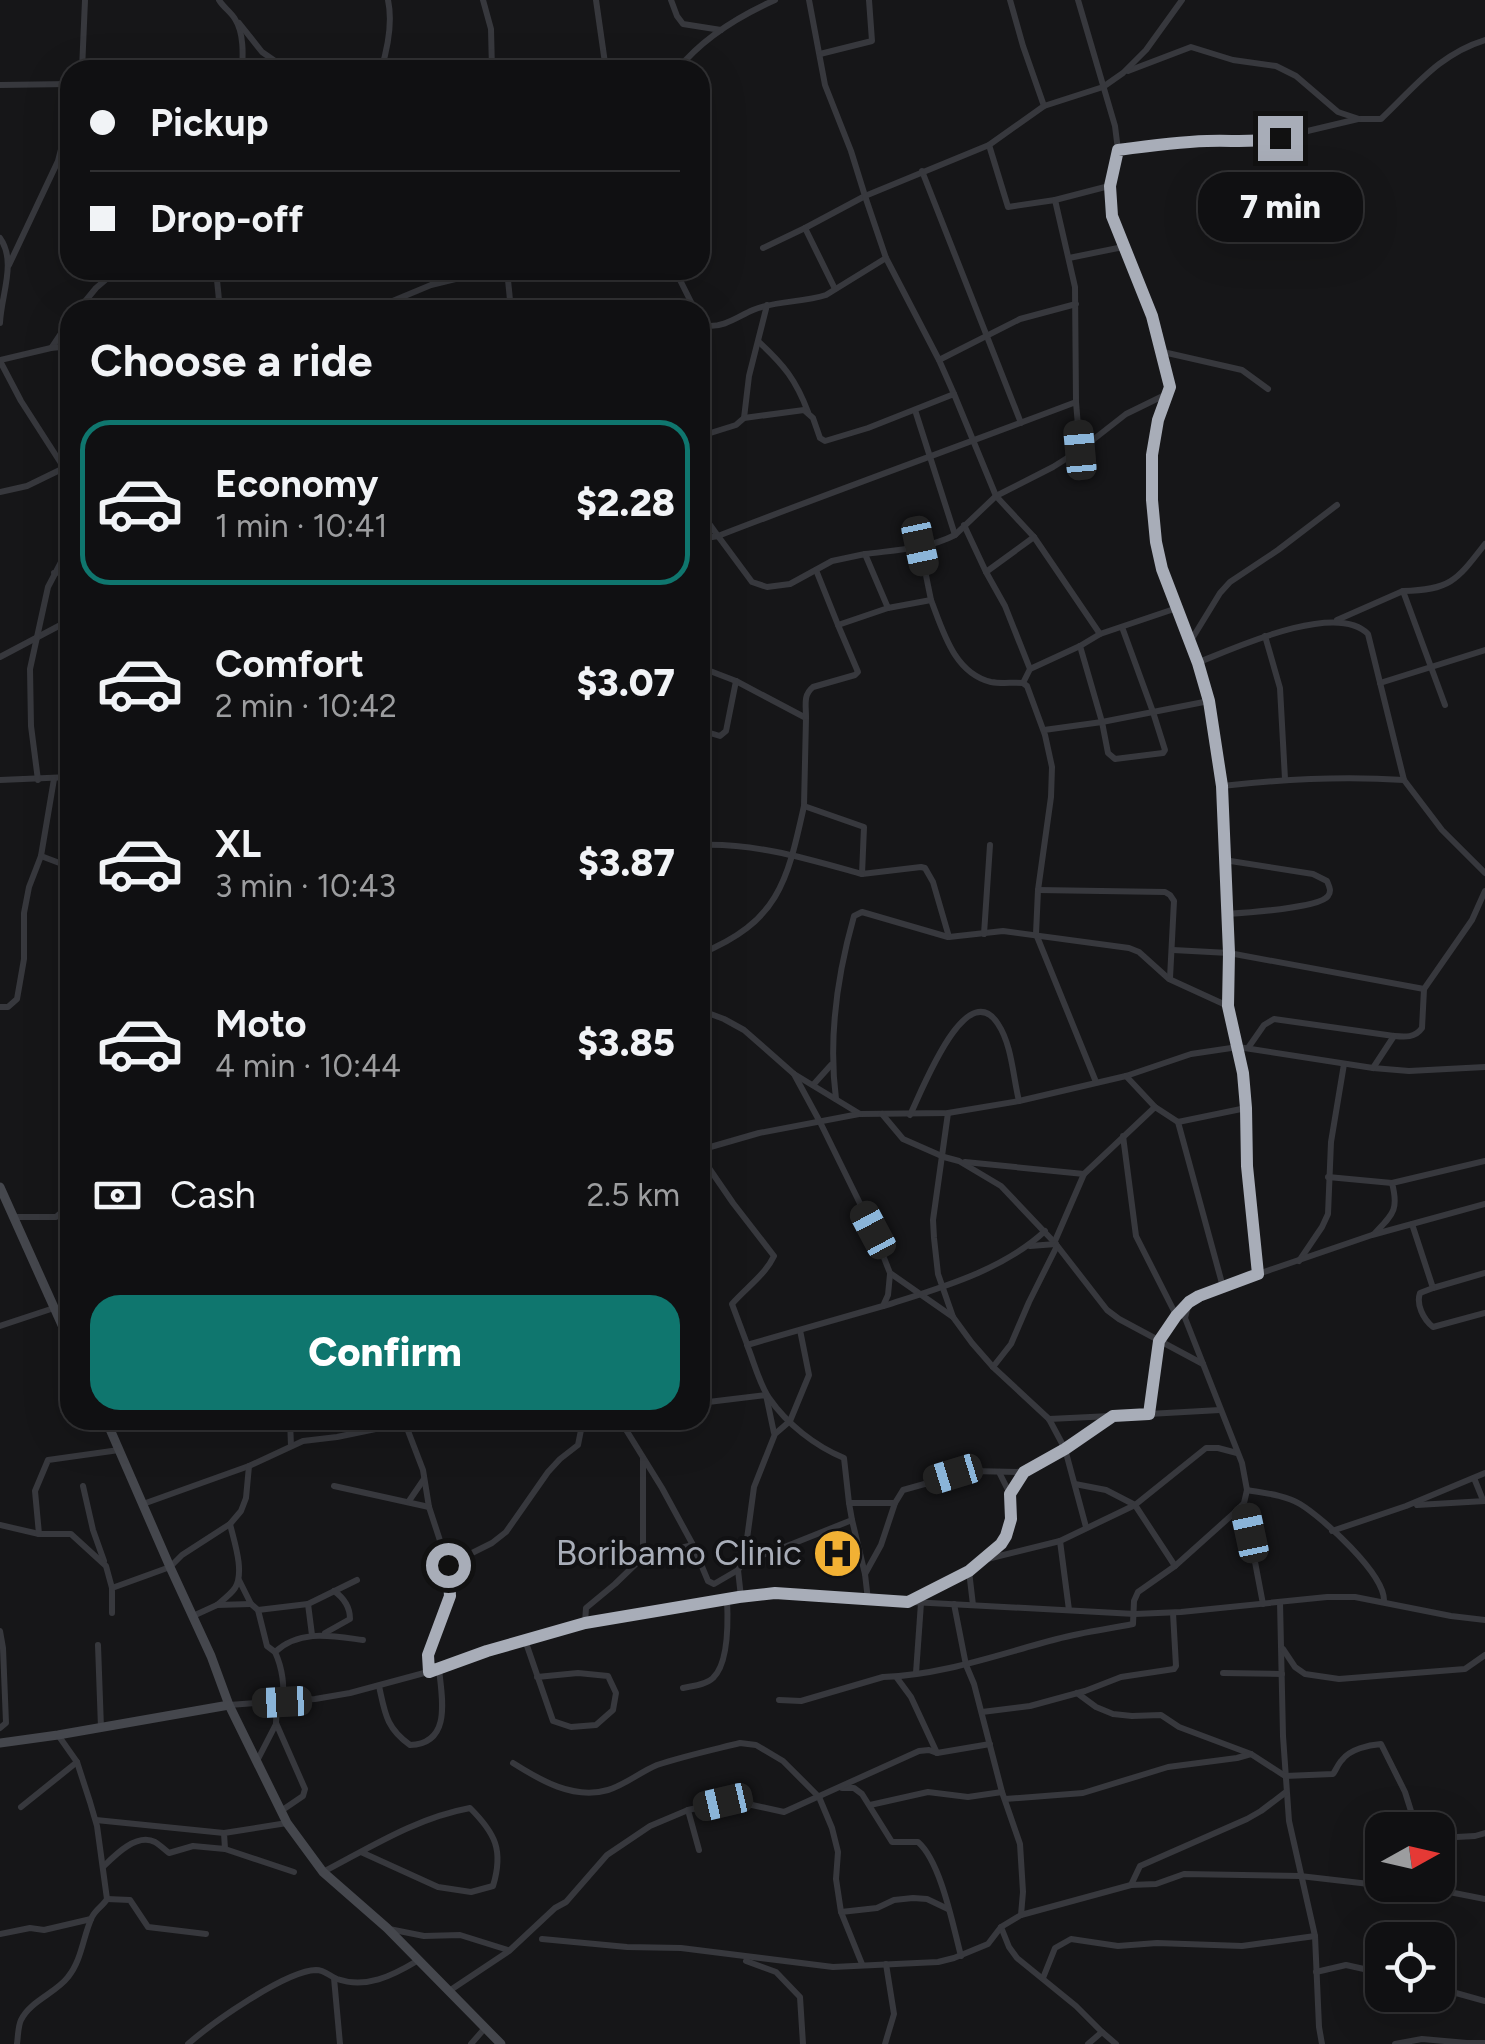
<!DOCTYPE html>
<html lang="en">
<head>
<meta charset="utf-8">
<style>
	:root { --surface:#101012; --page:#19191b; --text:#f1f3f6; --muted:#9c9d9f; --line:#303032; --accent:#0f766e }
	body { margin:0; font-family:Figtree,sans-serif; background:var(--page); color:var(--text); height:100vh; display:flex; flex-direction:column; font-size:38px; white-space:nowrap }
	* { box-sizing:border-box; margin:0 }
	p { font-size:32px; color:var(--muted) }
	.icon { flex:none; width:55px; height:55px; fill:none; stroke:currentColor; stroke-width:2; stroke-linecap:round; stroke-linejoin:round }
	.map { position:relative; flex:1; overflow:hidden }
	.panel { position:absolute; left:60px; top:300px; width:650px; height:1130px; display:flex; flex-direction:column; background:var(--surface); border-radius:30px; box-shadow:0 10px 40px #0002,0 0 0 2px var(--line) }
	.panel>* { flex:none }
	.guide { position:absolute; left:60px; top:60px; width:650px; height:220px; border-radius:30px; box-shadow:0 10px 40px #0002,0 0 0 2px var(--line); display:grid; align-content:center; height:220px; padding:0 30px; background:var(--surface) }
	.needle { width:65px; rotate:82deg }
	.controls { position:absolute; left:1365px; top:1812px; display:grid; gap:20px }
	.controls a { display:grid; place-items:center; width:90px; height:90px; border-radius:20px; background:var(--surface); box-shadow:0 10px 40px #0002,0 0 0 2px var(--line); font-size:50px }
	.end { position:absolute; width:45px; height:45px; margin:-22px; border:12px solid #a8adb8; background:#111; box-shadow:0 0 0 5px #111 }
	.from { border-radius:50% }
	.bubble { position:absolute; height:70px; border-radius:30px; background:var(--surface); box-shadow:0 10px 40px #0002,0 0 0 2px var(--line); font-size:32px; font-weight:800; line-height:70px; text-align:center }
	.car { position:absolute; width:30px; height:60px; margin:-30px -15px; border-radius:12px; box-shadow:0 0 8px 2px #0007; background:linear-gradient(#222 24%,#8ab4d8 0 40%,#222 0 76%,#8ab4d8 0 86%,#222 0) }
	.guide b { display:flex; align-items:center; gap:35px; height:95px; font-size:38px }
	.guide b+b { border-top:2px solid var(--line) }
	.guide i { width:25px; height:25px; background:var(--text) }
	ul { padding:0; list-style:none }
	li { display:flex; align-items:center; gap:30px; height:165px; margin:0 20px 15px; padding:0 10px; border:5px solid transparent; border-radius:30px }
	li div { flex:1 }
	li b { display:block; font-size:38px }
	li em { font-style:normal; font-weight:800 }
	li.selected { border-color:var(--accent) }
	li>.icon { width:90px; height:90px; stroke-width:1.5 }
	h2 { padding:0 30px; font-size:45px; line-height:120px }
	.pay { display:flex; align-items:center; gap:25px; height:110px; padding:0 30px; font-size:38px }
	.pay p { margin-inline-start:auto }
	.cta { display:flex; gap:20px; margin-top:auto; padding:20px 30px }
	.cta a { flex:1; height:115px; border-radius:30px; background:var(--accent); color:#fff; font-size:40px; font-weight:800; line-height:115px; text-align:center }
	.map>svg:first-child { display:block }
	.lines { fill:none; stroke-linecap:round; stroke-linejoin:round }
	.street { stroke:#37383d; stroke-width:6 }
	.secondary { stroke:#45474d; stroke-width:9 }
	.route { stroke:#a8adb8; stroke-width:12 }
	.labels { text-anchor:middle; dominant-baseline:central; stroke-width:8; stroke-linejoin:round; paint-order:stroke }
	.poi-label { font-size:35px; fill:#a8adb8; stroke:#111113; text-anchor:end }
</style>
</head>
<body>
<div class="map">
<svg width="1485" height="2044" viewBox="0 0 1485 2044">
	<rect width="100%" height="100%" fill="#161618"/>
	<g class="lines">
		<!-- street -->
		<g class="street">
			<path d="M219,0C223,7 231,12 235,19C244,33 243,55 242,70"/>
			<polyline points="483,0 491,29 492,70"/>
			<polyline points="596,0 606,70"/>
			<polyline points="671,0 677,16 683,24 721,30"/>
			<polyline points="809,0 825,85 851,151 865,196 805,228 835,289"/>
			<polyline points="1010,0 1023,46 1044,106"/>
			<polyline points="239,23 262,52 288,70"/>
			<polyline points="820,54 872,41 869,0"/>
			<polyline points="82,70 85,0"/>
			<path d="M381,70C388,47 393,23 388,0"/>
			<path d="M677,70C702,39 739,16 775,0"/>
			<path d="M1128,71L1191,47L1233,60L1276,66L1296,76L1338,112L1359,119H1381C1415,87 1439,54 1485,40"/>
			<polyline points="0,85 70,84"/>
			<polyline points="989,145 1008,207 1055,200 1075,287 1076,402"/>
			<polyline points="1118,150 1195,141 1265,141 1358,119"/>
			<polyline points="922,171 1021,423"/>
			<polyline points="1055,200 1109,186"/>
			<path d="M0,238C17,262 1,295 0,323"/>
			<polyline points="763,248 805,228"/>
			<polyline points="886,258 939,360 954,394"/>
			<polyline points="1069,258 1123,247"/>
			<polyline points="9,265 58,161 70,115"/>
			<polyline points="216,270 220,310"/>
			<polyline points="507,270 511,310"/>
			<polyline points="675,270 695,310"/>
			<polyline points="78,310 96,288 117,270"/>
			<polyline points="371,310 431,285 492,270"/>
			<path d="M700,320L707,326C725,327 737,317 753,310C777,300 802,303 826,295L886,258L865,196L989,145L1044,106L1103,87L1123,73L1146,50L1182,0"/>
			<path d="M759,342C784,365 796,380 808,412"/>
			<polyline points="52,347 70,320"/>
			<polyline points="1163,352 1242,370 1268,389"/>
			<polyline points="0,360 51,348 70,346"/>
			<polyline points="939,360 1020,319 1076,304"/>
			<polyline points="0,361 21,401 64,468"/>
			<polyline points="915,410 955,535"/>
			<polyline points="744,418 749,376 767,305"/>
			<polyline points="700,468 704,435 736,425 744,418 804,410 813,418 820,438 825,441 868,428 954,394 996,496 1034,537"/>
			<polyline points="0,492 27,486 64,468 70,477"/>
			<path d="M700,511L718,536C837,490 957,447 1076,402L1080,450L1126,414L1169,393"/>
			<polyline points="964,525 986,572 1005,606 1030,669 1023,683"/>
			<path d="M700,539L718,536L752,582L767,587L790,584L832,561L865,554L888,608L931,600C943,631 954,673 991,682C1002,684 1013,682 1023,683L1027,686L1045,735L1052,767L1051,797L1038,890L1036,934L1096,1082"/>
			<polyline points="920,546 931,600"/>
			<path d="M865,554C895,550 928,549 955,535L996,496L1053,467L1080,450"/>
			<polyline points="816,570 838,625"/>
			<polyline points="986,572 1034,537 1100,634"/>
			<polyline points="54,573 70,571"/>
			<path d="M1403,591C1451,590 1457,580 1485,544"/>
			<polyline points="1337,620 1403,591 1445,705"/>
			<polyline points="1265,636 1280,688 1285,779"/>
			<polyline points="700,642 704,665 710,671 736,681 806,718 804,806 864,827 862,874 921,867 925,868 933,882 949,937 1003,931 1129,948 1139,952 1169,979 1228,1006"/>
			<polyline points="1190,642 1220,593 1230,582 1278,550 1337,505"/>
			<polyline points="1080,646 1102,722 1108,753 1115,759 1163,753 1165,750 1153,712 1122,627"/>
			<polyline points="0,657 70,620"/>
			<path d="M1197,663C1234,648 1336,601 1368,634L1404,780L1442,830L1485,873"/>
			<polyline points="1030,669 1080,646 1100,634 1177,608"/>
			<polyline points="1380,683 1485,650"/>
			<path d="M806,717C806,705 803,695 813,687L855,675L858,672L838,625L888,608"/>
			<polyline points="700,730 720,736 726,731 736,681"/>
			<polyline points="1044,730 1102,722 1209,701"/>
			<polyline points="0,780 70,777"/>
			<polyline points="38,780 31,726 30,669 48,587 70,545"/>
			<path d="M1222,786C1283,779 1343,776 1404,780"/>
			<path d="M700,845C757,843 808,859 862,874"/>
			<polyline points="41,856 70,867"/>
			<path d="M1224,860L1313,874L1327,881C1329,886 1332,891 1328,896C1320,908 1242,913 1226,914"/>
			<polyline points="1038,890 1165,892 1170,895 1174,901 1170,978"/>
			<polyline points="984,934 990,845"/>
			<polyline points="1173,950 1229,953 1424,989"/>
			<path d="M700,954C778,922 787,883 804,806"/>
			<polyline points="0,1007 8,1007 17,999 24,959 24,913 29,887 41,856 54,779"/>
			<polyline points="700,1010 724,1019 744,1030 794,1074 860,1114 948,1113 1019,1101 1126,1076 1191,1054 1238,1047 1373,1068 1409,1071 1485,1067"/>
			<path d="M1248,1048L1264,1025L1274,1019L1394,1036C1405,1037 1415,1038 1422,1028L1424,989L1472,920L1485,891"/>
			<polyline points="1373,1068 1394,1036"/>
			<polyline points="794,1074 820,1122 873,1230 890,1273 953,1317 972,1343 993,1367 1049,1419 1065,1449 1086,1527"/>
			<polyline points="1126,1076 1155,1107"/>
			<polyline points="813,1085 831,1065"/>
			<path d="M836,1099C828,1037 837,976 854,916L862,912L948,937"/>
			<polyline points="948,1113 933,1220 934,1238 938,1274 953,1317"/>
			<polyline points="882,1114 903,1139 944,1157 959,1161 1001,1186 1055,1243 1107,1310 1119,1319 1203,1364"/>
			<path d="M910,1115C921,1093 966,974 998,1024C1012,1045 1013,1077 1019,1101"/>
			<polyline points="1178,1122 1223,1287"/>
			<polyline points="1123,1136 1136,1236 1176,1315"/>
			<polyline points="700,1150 759,1133 859,1114"/>
			<path d="M700,1155L733,1203L774,1256C765,1275 746,1288 732,1304L747,1344"/>
			<polyline points="965,1162 1084,1174"/>
			<polyline points="1328,1177 1392,1183"/>
			<polyline points="14,1217 56,1217 70,1205"/>
			<polyline points="1412,1224 1433,1288 1485,1273"/>
			<path d="M1375,1233C1393,1214 1399,1210 1392,1183L1485,1161"/>
			<polyline points="1055,1241 1084,1174 1155,1107 1178,1122 1246,1108"/>
			<polyline points="1030,1246 1056,1244"/>
			<polyline points="1299,1261 1322,1227 1328,1214 1331,1142 1344,1064"/>
			<polyline points="1258,1274 1372,1235 1485,1204"/>
			<path d="M1433,1288L1420,1293C1416,1304 1423,1319 1433,1327L1485,1313"/>
			<path d="M884,1306C939,1288 1002,1271 1045,1231"/>
			<polyline points="0,1326 54,1308"/>
			<polyline points="993,1367 1011,1344 1029,1302 1057,1246"/>
			<polyline points="700,1403 766,1395 774,1433"/>
			<polyline points="1149,1413 1159,1341 1178,1314"/>
			<polyline points="1049,1419 1111,1416"/>
			<polyline points="290,1420 291,1446"/>
			<polyline points="620,1420 662,1488 693,1545 708,1581 714,1584 738,1570"/>
			<polyline points="405,1423 423,1470 429,1507 448,1565"/>
			<polyline points="643,1458 643,1557"/>
			<polyline points="999,1472 1010,1494"/>
			<polyline points="1474,1478 1483,1500"/>
			<polyline points="1075,1484 1106,1490 1135,1505 1175,1566"/>
			<polyline points="83,1486 93,1530 104,1561"/>
			<polyline points="334,1486 429,1507"/>
			<path d="M1247,1490C1264,1493 1285,1495 1300,1504C1323,1518 1385,1574 1384,1601"/>
			<polyline points="409,1501 424,1479"/>
			<path d="M849,1503L844,1458C815,1446 787,1424 769,1398C759,1383 754,1362 747,1345L883,1306L888,1295L890,1274"/>
			<polyline points="143,1504 249,1466 303,1441 337,1437 419,1420"/>
			<polyline points="1244,1504 1263,1604"/>
			<polyline points="1417,1505 1485,1501"/>
			<polyline points="852,1520 865,1574 868,1600"/>
			<polyline points="0,1525 39,1534 71,1534 106,1566 112,1588"/>
			<polyline points="1332,1531 1406,1506 1485,1473"/>
			<polyline points="39,1534 35,1491 48,1460 119,1450"/>
			<polyline points="1060,1541 1069,1610"/>
			<polyline points="984,1558 993,1551 1007,1536 1011,1519 1010,1494 1024,1472 1065,1449 1113,1416 1220,1410"/>
			<polyline points="744,1561 754,1487 775,1434 790,1421 809,1375 800,1330"/>
			<polyline points="969,1571 973,1605"/>
			<polyline points="865,1574 881,1545 895,1503"/>
			<polyline points="239,1580 251,1604 258,1610 267,1646 275,1652"/>
			<polyline points="741,1597 738,1570 744,1561 772,1552 852,1520 849,1503 895,1503 903,1490 971,1471 1024,1472"/>
			<polyline points="911,1600 969,1571 979,1561 1060,1541 1135,1505 1206,1448 1218,1448 1237,1453"/>
			<polyline points="1280,1602 1283,1736 1289,1821 1315,1936 1319,2027 1322,2044"/>
			<polyline points="308,1604 312,1635"/>
			<polyline points="954,1604 966,1665 974,1684 1002,1792 1020,1844 1023,1892 1021,1915"/>
			<path d="M217,1605C223,1600 231,1594 235,1588C245,1572 234,1541 230,1524"/>
			<polyline points="258,1610 308,1604 357,1580"/>
			<polyline points="112,1613 112,1588 170,1567 182,1555 230,1524 241,1511 246,1498 249,1466"/>
			<polyline points="193,1616 217,1605 251,1604"/>
			<polyline points="585,1623 586,1608 615,1584 643,1557 693,1545"/>
			<polyline points="0,1631 3,1648 6,1723 0,1728"/>
			<path d="M325,1633L350,1619C350,1606 344,1598 334,1591"/>
			<polyline points="525,1640 553,1721 571,1727 596,1725 613,1710 616,1693 608,1676 578,1673 537,1677"/>
			<polyline points="98,1645 101,1728"/>
			<polyline points="1283,1649 1295,1667 1305,1674 1339,1679 1465,1669 1485,1655"/>
			<polyline points="429,1672 428,1655 451,1597 448,1565 492,1543 506,1532 548,1472 560,1459 578,1445 583,1420"/>
			<polyline points="916,1673 921,1603"/>
			<polyline points="1223,1673 1282,1674"/>
			<polyline points="897,1678 911,1697 937,1753"/>
			<path d="M379,1686C385,1713 386,1728 410,1745C452,1744 442,1698 439,1669"/>
			<path d="M683,1688C692,1686 706,1685 713,1678C729,1663 728,1619 727,1599"/>
			<path d="M1077,1693L1096,1707L1113,1714L1132,1716L1161,1715L1179,1727L1251,1754L1285,1776L1333,1774C1336,1770 1338,1764 1342,1760C1350,1749 1369,1745 1381,1744L1405,1792L1417,1830"/>
			<path d="M779,1700L801,1701L883,1677C943,1675 999,1654 1057,1639C1082,1632 1108,1629 1133,1624L1134,1601L1138,1592L1175,1566L1233,1514L1244,1503L1247,1490L1242,1463L1185,1318L1189,1302L1258,1274L1247,1166L1246,1108L1243,1073L1228,1006L1229,953L1222,786L1209,701L1197,663L1162,569L1154,521L1151,475L1153,443L1157,421L1168,398L1169,387L1152,316L1112,216L1109,195L1118,150L1115,126L1078,0"/>
			<polyline points="229,1705 315,1699 350,1693 439,1669 487,1651 585,1623 764,1594 1135,1614 1181,1612 1327,1597 1355,1597 1451,1616 1485,1620"/>
			<polyline points="982,1712 1030,1706 1085,1691 1121,1677 1174,1669 1176,1666 1173,1613"/>
			<polyline points="257,1761 276,1724"/>
			<path d="M513,1763C540,1780 573,1800 608,1790C625,1785 640,1772 657,1765C684,1756 712,1750 740,1743L756,1745L783,1761L819,1797L832,1828L838,1852L836,1879L841,1912L862,1964"/>
			<path d="M842,1788H854L862,1794L892,1842H918C941,1862 953,1926 961,1956"/>
			<polyline points="1005,1799 1083,1793 1168,1767 1237,1758 1251,1754"/>
			<polyline points="870,1805 928,1792 968,1797 1002,1792"/>
			<polyline points="21,1807 77,1762"/>
			<polyline points="688,1810 699,1850"/>
			<path d="M281,1811L303,1796L305,1789L276,1723C277,1705 275,1723 281,1705C286,1689 282,1667 275,1652C300,1629 332,1636 363,1640"/>
			<polyline points="96,1820 224,1833"/>
			<polyline points="1438,1838 1475,1836 1485,1833"/>
			<polyline points="225,1849 294,1872"/>
			<path d="M104,1866C116,1854 137,1833 155,1842C160,1845 164,1849 169,1853L193,1846L225,1849L224,1833L287,1823"/>
			<path d="M323,1872C371,1847 416,1818 470,1808C495,1833 504,1850 493,1886L471,1892L438,1887L361,1852"/>
			<polyline points="1131,1885 1140,1866 1247,1819 1261,1811 1286,1792"/>
			<polyline points="107,1899 130,1900 148,1927 206,1934"/>
			<polyline points="841,1912 877,1908 894,1900 913,1898 927,1899 948,1909"/>
			<polyline points="1001,1927 1009,1947 1017,1958 1076,2006 1102,2032"/>
			<polyline points="389,1929 424,1936 460,1935 508,1950"/>
			<polyline points="0,1934 30,1928 44,1930 91,1919"/>
			<polyline points="542,1939 627,1947 681,1948 833,1967 938,1962 954,1958 988,1944 1001,1927 1021,1915 1131,1885 1156,1884 1184,1874 1300,1876 1378,1885 1434,1889 1485,1899"/>
			<polyline points="746,1961 776,1972 800,1997 803,2044"/>
			<polyline points="1316,1972 1346,1965 1382,1973"/>
			<polyline points="334,1978 340,2044"/>
			<polyline points="1043,1978 1055,1948 1071,1939 1118,1946 1157,1943 1242,1946 1315,1936"/>
			<polyline points="1438,1988 1485,2001"/>
			<polyline points="449,1991 509,1951 555,1908 566,1902 607,1855 650,1826 688,1810 723,1802 752,1805 784,1812 919,1751 929,1750 937,1753 990,1744"/>
			<polyline points="1468,2043 1485,2043"/>
			<path d="M17,2044C18,2037 18,2026 21,2020C30,2001 56,1993 68,1977C82,1960 83,1936 92,1917C96,1909 103,1906 107,1899L97,1826L90,1802L77,1762L58,1735"/>
			<path d="M188,2044C212,2023 285,1971 316,1970C325,1970 329,1976 337,1979C366,1989 392,1976 417,1961"/>
			<polyline points="471,2044 485,2028"/>
			<polyline points="885,2044 894,2014 886,1964"/>
			<polyline points="1088,2044 1102,2032 1116,2044"/>
			<polyline points="1395,2044 1422,2039 1467,2043"/>
		</g>
		<!-- secondary -->
		<g class="secondary">
			<polyline points="0,1187 70,1343"/>
			<polyline points="106,1420 170,1567 211,1656 229,1705 287,1823 323,1872 387,1928 501,2044"/>
			<polyline points="0,1743 58,1735 229,1705"/>
		</g>
	</g>
	<g class="lines">
		<!-- route -->
		<path class="route" d="M448,1565L450,1596L428,1655L429,1672L487,1651L585,1623L739,1597L775,1593L908,1602L969,1571L1001,1544L1006,1536L1011,1519L1010,1494L1024,1472L1065,1449L1113,1416L1149,1414L1159,1341L1176,1316L1189,1302L1199,1296L1258,1274L1247,1166L1246,1108L1243,1073L1228,1006L1229,953L1222,786L1209,701L1198,663L1162,569L1156,542L1152,500V455L1158,420L1170,387L1152,316L1112,216L1110,186L1118,150C1147,146 1177,142 1207,141C1232,140 1256,143 1280,138"/>
	</g>
	<!-- icons -->
	<defs>
		<symbol id="hospital-disc" viewBox="-11 -11 22 22"><circle r="9.5" fill="#f2b134" stroke="#111113"/><path d="M-5-5h3v3.5h4V-5h3V5h-3V1.5h-4V5h-3Z" fill="#111"/></symbol>
	</defs>
	<g fill-rule="evenodd">
		<use href="#hospital-disc" x="810" y="1526" width="55" height="55"/>
	</g>
	<g class="labels">
		<!-- poi labels -->
		<g class="poi-label">
			<text x="802" y="1553">Boribamo Clinic</text>
		</g>
	</g>
</svg>
<div class="controls">
<a><svg class="needle" viewBox="-14 -14 28 28"><path d="M0-13l5 13h-10z" fill="#e53935"/><path d="M0 13l5-13h-10z" fill="#9c9d9f"/></svg></a>
<a><svg class="icon" aria-label="locate" viewBox="0 0 24 24"><circle cx="12" cy="12" r="6"/><path d="M12 2v4M12 18v4M2 12h4M18 12h4"/></svg></a>
</div>
<i class="end from" style="left:448px;top:1565px"></i>
<i class="end" style="left:1280px;top:138px"></i>
<div class="bubble" style="left:1198px;top:172px;width:165px">7 min</div>
<i class="car" style="left:1080px;top:450px;rotate:355deg"></i>
<i class="car" style="left:920px;top:546px;rotate:168deg"></i>
<i class="car" style="left:873px;top:1230px;rotate:332deg"></i>
<i class="car" style="left:953px;top:1474px;rotate:253deg"></i>
<i class="car" style="left:1250px;top:1533px;rotate:348deg"></i>
<i class="car" style="left:282px;top:1702px;rotate:267deg"></i>
<i class="car" style="left:723px;top:1802px;rotate:257deg"></i>
<div class="guide">
<b><i class="from"></i>Pickup</b>
<b><i></i>Drop-off</b>
</div>
<section class="panel">
<h2>Choose a ride</h2>
<ul>
<li class="selected"><svg class="icon" aria-label="car" viewBox="0 0 24 24"><path d="M5 17H2v-5l4-1 3-4h7l3 4 3 1v5h-3M9 17h6M6 11h13"/><circle cx="7" cy="17" r="2"/><circle cx="17" cy="17" r="2"/></svg><div><b>Economy</b><p>1 min · 10:41</p></div><em>$2.28</em></li>
<li><svg class="icon" aria-label="car" viewBox="0 0 24 24"><path d="M5 17H2v-5l4-1 3-4h7l3 4 3 1v5h-3M9 17h6M6 11h13"/><circle cx="7" cy="17" r="2"/><circle cx="17" cy="17" r="2"/></svg><div><b>Comfort</b><p>2 min · 10:42</p></div><em>$3.07</em></li>
<li><svg class="icon" aria-label="car" viewBox="0 0 24 24"><path d="M5 17H2v-5l4-1 3-4h7l3 4 3 1v5h-3M9 17h6M6 11h13"/><circle cx="7" cy="17" r="2"/><circle cx="17" cy="17" r="2"/></svg><div><b>XL</b><p>3 min · 10:43</p></div><em>$3.87</em></li>
<li><svg class="icon" aria-label="car" viewBox="0 0 24 24"><path d="M5 17H2v-5l4-1 3-4h7l3 4 3 1v5h-3M9 17h6M6 11h13"/><circle cx="7" cy="17" r="2"/><circle cx="17" cy="17" r="2"/></svg><div><b>Moto</b><p>4 min · 10:44</p></div><em>$3.85</em></li>
</ul>
<div class="pay"><svg class="icon" aria-label="cash" viewBox="0 0 24 24"><path d="M3 7h18v10H3z"/><circle cx="12" cy="12" r="2"/></svg>Cash<p>2.5 km</p></div>
<div class="cta"><a>Confirm</a></div>
</section>
</div>
</body>
</html>
